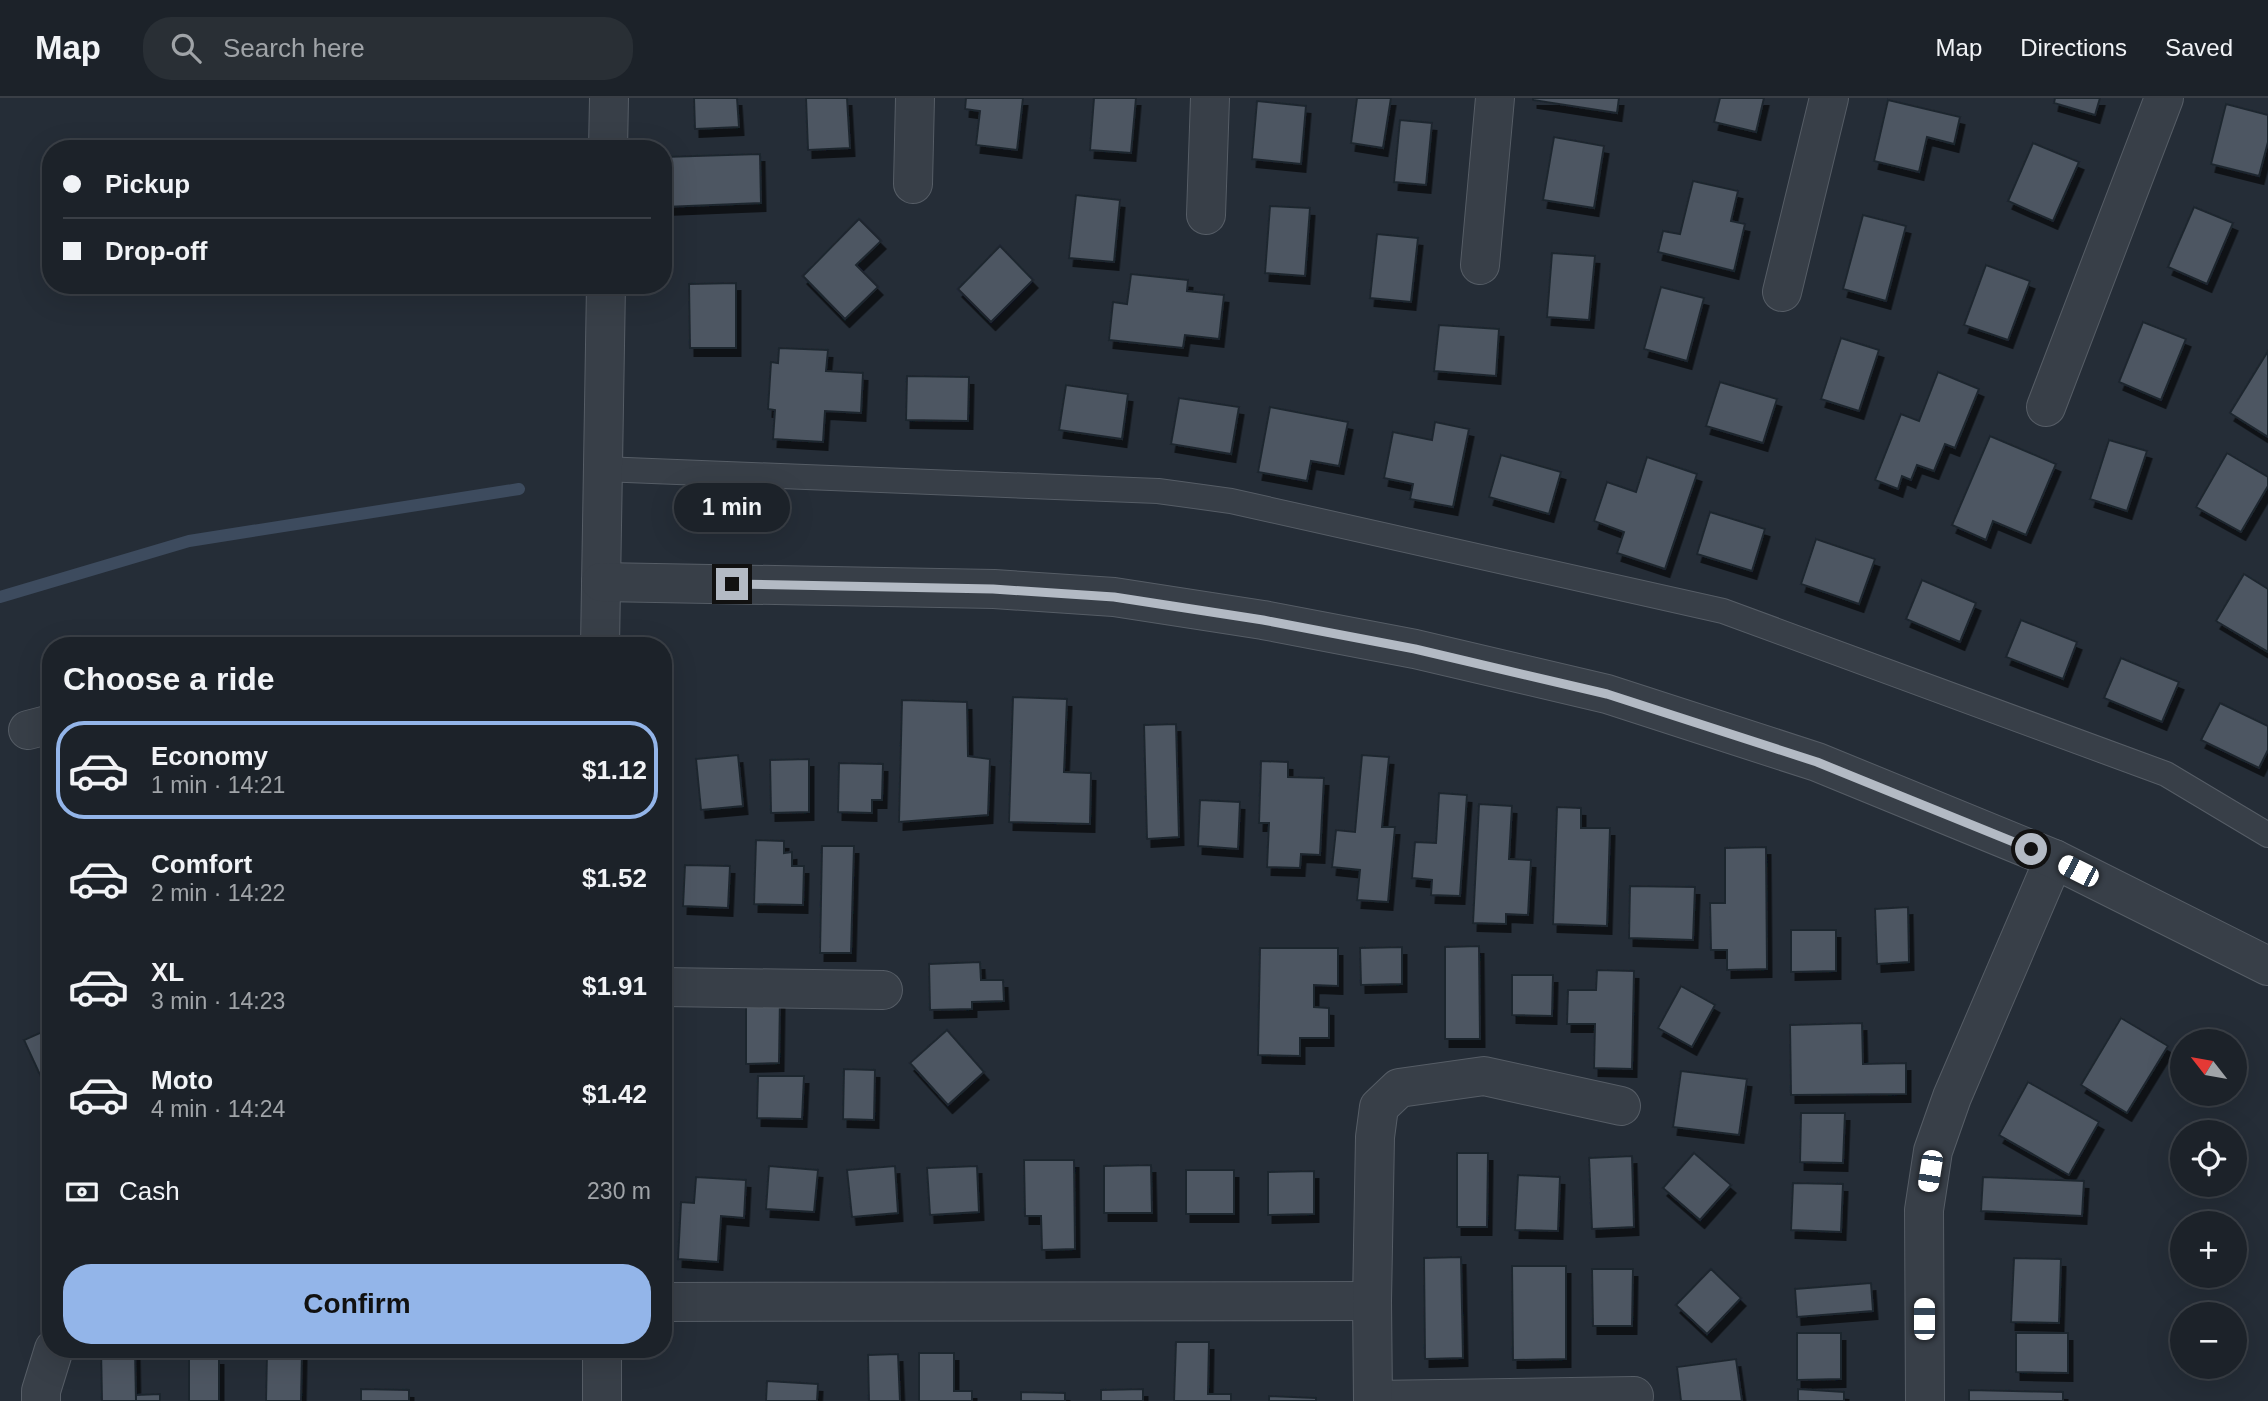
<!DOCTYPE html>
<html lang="en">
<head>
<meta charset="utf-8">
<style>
	:root { --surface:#1c2229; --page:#292f35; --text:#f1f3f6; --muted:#a0a4a8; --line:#3a3f46; --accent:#93b5e9 }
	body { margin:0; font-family:Helvetica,sans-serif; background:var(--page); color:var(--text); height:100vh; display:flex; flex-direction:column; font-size:26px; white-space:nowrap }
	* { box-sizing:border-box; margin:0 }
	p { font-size:23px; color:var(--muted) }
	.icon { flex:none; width:38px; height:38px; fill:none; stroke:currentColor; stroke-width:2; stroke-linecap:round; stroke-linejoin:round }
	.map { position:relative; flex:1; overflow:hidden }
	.drawer { position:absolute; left:42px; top:539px; width:630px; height:721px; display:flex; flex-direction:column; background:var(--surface); border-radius:28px; box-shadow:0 7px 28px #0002,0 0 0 2px var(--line) }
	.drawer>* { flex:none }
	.banner { position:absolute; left:42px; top:42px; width:630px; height:154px; border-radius:28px; box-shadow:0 7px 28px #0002,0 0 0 2px var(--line); display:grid; align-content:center; height:154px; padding:0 21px; background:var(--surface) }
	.needle { width:46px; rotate:301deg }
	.tools { position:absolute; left:2170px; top:931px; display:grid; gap:14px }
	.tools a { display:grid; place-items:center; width:77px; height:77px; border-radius:50%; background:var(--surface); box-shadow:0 7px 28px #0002,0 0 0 2px var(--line); font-size:35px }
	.end { position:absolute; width:32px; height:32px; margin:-16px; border:9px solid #b3bac4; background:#111; box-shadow:0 0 0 4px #111 }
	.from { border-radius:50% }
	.bubble { position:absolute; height:49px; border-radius:24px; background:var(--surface); box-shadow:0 7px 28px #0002,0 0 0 2px var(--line); font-size:23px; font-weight:700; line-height:49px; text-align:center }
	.car { position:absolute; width:21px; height:42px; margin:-21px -10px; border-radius:9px; box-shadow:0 0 5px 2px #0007; background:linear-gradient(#fff 24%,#345 0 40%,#fff 0 76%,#345 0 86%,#fff 0) }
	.banner b { display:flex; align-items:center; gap:24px; height:66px; font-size:26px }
	.banner b+b { border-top:2px solid var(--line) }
	.banner i { width:18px; height:18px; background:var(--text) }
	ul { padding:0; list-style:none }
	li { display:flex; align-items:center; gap:21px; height:98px; margin:0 14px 10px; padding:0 7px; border:4px solid transparent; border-radius:28px }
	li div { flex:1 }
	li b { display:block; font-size:26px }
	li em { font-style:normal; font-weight:700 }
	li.on { border-color:var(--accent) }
	li>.icon { width:63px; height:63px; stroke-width:1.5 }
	h2 { padding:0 21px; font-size:32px; line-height:84px }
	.pay { display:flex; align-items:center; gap:18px; height:77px; padding:0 21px; font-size:26px }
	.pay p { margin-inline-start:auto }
	.cta { display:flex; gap:14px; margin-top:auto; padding:14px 21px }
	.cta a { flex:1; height:80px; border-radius:28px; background:var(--accent); color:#111; font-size:28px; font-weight:700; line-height:80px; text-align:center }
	header { display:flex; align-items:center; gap:42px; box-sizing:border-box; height:98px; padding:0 35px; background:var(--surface); border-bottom:2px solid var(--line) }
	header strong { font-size:33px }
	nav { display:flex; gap:38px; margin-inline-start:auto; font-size:24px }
	.search { width:490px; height:63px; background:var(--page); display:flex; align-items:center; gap:18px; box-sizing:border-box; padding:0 24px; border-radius:28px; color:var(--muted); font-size:26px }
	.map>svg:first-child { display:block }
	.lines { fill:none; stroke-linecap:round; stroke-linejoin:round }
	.stream { stroke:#3d4b5e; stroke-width:12 }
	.building { fill:#4d5762; stroke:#1f262f; stroke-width:2; filter:url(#shadow) }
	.service-casing { stroke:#565d66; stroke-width:26 }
	.minor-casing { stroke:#565d66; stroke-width:40 }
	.tertiary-casing { stroke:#565d66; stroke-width:40 }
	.service { stroke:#383f48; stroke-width:24 }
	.minor { stroke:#383f48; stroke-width:38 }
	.tertiary { stroke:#383f48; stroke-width:38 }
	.route { stroke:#b3bac4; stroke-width:9 }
</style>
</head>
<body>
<header>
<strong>Map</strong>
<div class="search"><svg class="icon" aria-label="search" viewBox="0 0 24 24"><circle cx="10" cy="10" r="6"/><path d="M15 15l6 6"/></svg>Search here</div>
<nav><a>Map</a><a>Directions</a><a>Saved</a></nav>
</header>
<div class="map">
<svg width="2268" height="1303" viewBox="0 0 2268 1303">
	<defs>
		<filter id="shadow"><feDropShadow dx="4.5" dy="8" stdDeviation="0" flood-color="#0009"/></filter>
	</defs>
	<rect width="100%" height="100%" fill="#252d37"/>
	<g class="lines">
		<!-- stream -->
		<polyline class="stream" points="0,499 189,443 519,391"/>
	</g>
	<!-- building -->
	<g class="building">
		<polygon points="694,0 737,0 739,29 695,31"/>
		<polygon points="806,0 847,0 850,50 808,52"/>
		<polygon points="966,0 1023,0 1017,52 976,47 980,13 965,11"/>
		<polygon points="1094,0 1136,0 1131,55 1090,52"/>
		<polygon points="1357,0 1391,0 1383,50 1351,45"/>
		<polygon points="1533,0 1619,0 1617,15 1533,2"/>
		<polygon points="1720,0 1764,0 1756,34 1714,24"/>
		<polygon points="2055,0 2100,0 2095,17 2054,5"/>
		<polygon points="1888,2 1960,19 1954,46 1927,39 1919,74 1874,63"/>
		<polygon points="1257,3 1306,8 1301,66 1252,61"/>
		<polygon points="2226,6 2268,17 2268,44 2259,78 2211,66"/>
		<polygon points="1400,22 1432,25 1426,87 1394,84"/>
		<polygon points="1554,39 1604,48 1594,110 1543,102"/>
		<polygon points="2033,45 2079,64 2053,123 2008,103"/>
		<polygon points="760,56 761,105 664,109 663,59"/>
		<polygon points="1693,83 1738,93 1731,123 1745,126 1734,173 1658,154 1663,133 1680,136"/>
		<polygon points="1076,97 1120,102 1114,164 1069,160"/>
		<polygon points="1270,108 1310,110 1305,178 1265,175"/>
		<polygon points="2194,109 2233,125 2207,186 2168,169"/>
		<polygon points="1863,117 1906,128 1886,203 1843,191"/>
		<polygon points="859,121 881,143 856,167 878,189 845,221 803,178"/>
		<polygon points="1377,136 1418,140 1411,204 1370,200"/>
		<polygon points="1000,148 1033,182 991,224 958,191"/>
		<polygon points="1552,155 1595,158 1589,222 1547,219"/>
		<polygon points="1986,167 2030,183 2008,242 1964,227"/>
		<polygon points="1131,176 1188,182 1187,193 1224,197 1219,241 1185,237 1183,250 1109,242 1113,204 1127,206"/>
		<polygon points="736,185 736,250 690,250 689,186"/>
		<polygon points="1661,189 1704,200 1687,263 1644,251"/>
		<polygon points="2143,224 2186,241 2161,302 2119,284"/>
		<polygon points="1439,227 1499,231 1496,278 1434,273"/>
		<polygon points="1841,240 1879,252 1859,313 1821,301"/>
		<polygon points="779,250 828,252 826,273 863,275 861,315 825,313 823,344 773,341 775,312 768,311 771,264 778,265"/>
		<polygon points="2268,253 2268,339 2230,315"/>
		<polygon points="1938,274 1979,291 1955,350 1945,346 1934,373 1917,367 1911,382 1902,378 1898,391 1875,382 1901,316 1919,323"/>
		<polygon points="907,278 969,279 968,323 906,322"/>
		<polygon points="1720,284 1777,301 1763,345 1706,328"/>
		<polygon points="1066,287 1128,296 1122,341 1059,332"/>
		<polygon points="1179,300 1239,309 1231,356 1171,346"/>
		<polygon points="1270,309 1348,324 1339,368 1311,363 1307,383 1258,374"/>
		<polygon points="1435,324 1469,331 1453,409 1410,401 1413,386 1384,380 1393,334 1432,342"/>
		<polygon points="1990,338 2056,366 2026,437 1993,423 1986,442 1952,427"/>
		<polygon points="2109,342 2147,353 2127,413 2090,401"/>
		<polygon points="2227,355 2268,379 2268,388 2241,434 2196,409"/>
		<polygon points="1501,357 1561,374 1549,416 1489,399"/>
		<polygon points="1647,359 1697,376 1665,471 1617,455 1624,434 1594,423 1607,384 1636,394"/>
		<polygon points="1710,414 1765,431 1752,473 1697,456"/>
		<polygon points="1816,441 1875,461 1859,506 1801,486"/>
		<polygon points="2244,476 2268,491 2268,554 2216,523"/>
		<polygon points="1922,482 1976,505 1960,544 1906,521"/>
		<polygon points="2021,522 2077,544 2063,581 2006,559"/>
		<polygon points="2121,560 2179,584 2162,624 2104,600"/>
		<polygon points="1013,599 1067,601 1064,674 1091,675 1090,726 1009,724"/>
		<polygon points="902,602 967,604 968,658 990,661 988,717 899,724"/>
		<polygon points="2220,605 2268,628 2268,652 2259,670 2201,642"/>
		<polygon points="1176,626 1179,739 1147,741 1144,627"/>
		<polygon points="738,657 743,708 701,712 696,661"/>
		<polygon points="1362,657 1389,659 1382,729 1395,729 1388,804 1357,802 1360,772 1332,769 1336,732 1355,734"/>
		<polygon points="809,661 809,714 771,715 770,662"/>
		<polygon points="1261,663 1288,664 1288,679 1324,680 1320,757 1301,756 1300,770 1267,769 1269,725 1259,725"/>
		<polygon points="839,665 883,666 882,702 872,702 872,715 838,714"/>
		<polygon points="1439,695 1467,697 1460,798 1431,797 1432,782 1412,780 1415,744 1436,745"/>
		<polygon points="1200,702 1240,704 1238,751 1198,748"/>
		<polygon points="1479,706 1512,708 1509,761 1531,762 1528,817 1506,816 1506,826 1473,825"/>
		<polygon points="1557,709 1581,710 1581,730 1610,730 1607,828 1553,826"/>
		<polygon points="756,742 784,743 784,755 792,754 792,768 804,768 803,807 754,806"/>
		<polygon points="822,748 854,748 851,855 820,855"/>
		<polygon points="1766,749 1767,871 1727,872 1727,852 1711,852 1710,805 1725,805 1725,750"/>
		<polygon points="685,767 730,768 728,810 683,808"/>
		<polygon points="1630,788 1695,789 1693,842 1629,840"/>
		<polygon points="1908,809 1909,864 1877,866 1875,811"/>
		<polygon points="1791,832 1836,832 1836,873 1791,874"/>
		<polygon points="1479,848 1480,941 1445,941 1445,849"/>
		<polygon points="1402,849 1402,886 1361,887 1360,850"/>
		<polygon points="1260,850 1338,850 1338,888 1314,887 1314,909 1329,910 1329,940 1300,940 1300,958 1258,957"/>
		<polygon points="980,864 981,882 1003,882 1004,903 972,904 972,911 930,912 929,866"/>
		<polygon points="1597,872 1634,873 1632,971 1594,970 1595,926 1567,926 1568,892 1596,892"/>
		<polygon points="1512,877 1553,877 1552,918 1512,917"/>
		<polygon points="1681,888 1715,907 1692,949 1658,930"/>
		<polygon points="780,901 779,965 746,966 746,902"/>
		<polygon points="2121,920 2168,948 2127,1015 2081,987"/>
		<polygon points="1862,925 1863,966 1906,965 1906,996 1791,997 1790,927"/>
		<polygon points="51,930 51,990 47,992 24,942"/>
		<polygon points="947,932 984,974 948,1007 910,965"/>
		<polygon points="844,971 875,972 874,1022 843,1021"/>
		<polygon points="1681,973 1747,981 1739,1037 1673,1029"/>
		<polygon points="758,978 804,978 802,1021 757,1020"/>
		<polygon points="2028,984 2099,1024 2069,1077 1999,1037"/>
		<polygon points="1801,1015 1845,1015 1843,1065 1800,1064"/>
		<polygon points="1457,1055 1488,1055 1487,1129 1457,1129"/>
		<polygon points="1694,1055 1731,1087 1700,1122 1663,1090"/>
		<polygon points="1632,1058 1634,1129 1592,1131 1589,1060"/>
		<polygon points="51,1059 51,1137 45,1137 44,1060"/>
		<polygon points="1024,1062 1074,1062 1075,1151 1042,1152 1041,1118 1025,1118"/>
		<polygon points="1151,1067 1152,1115 1104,1115 1104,1068"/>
		<polygon points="769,1068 818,1072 814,1114 766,1111"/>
		<polygon points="895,1068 898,1115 852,1119 847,1072"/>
		<polygon points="977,1068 979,1114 930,1117 927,1070"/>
		<rect x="1186" y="1072" width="48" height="44"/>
		<polygon points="1314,1073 1314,1116 1268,1117 1268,1074"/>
		<polygon points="1518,1077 1560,1079 1558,1133 1515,1132"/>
		<polygon points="696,1079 746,1082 744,1120 721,1118 718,1164 678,1161 681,1104 694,1105"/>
		<polygon points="1983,1079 2084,1083 2082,1118 1981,1113"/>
		<polygon points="1793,1085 1843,1086 1841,1134 1791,1132"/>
		<polygon points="1461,1159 1463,1260 1425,1261 1424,1160"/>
		<polygon points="2014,1160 2061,1161 2059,1225 2011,1224"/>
		<polygon points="1512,1168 1566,1168 1566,1261 1513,1262"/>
		<polygon points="1592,1171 1633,1171 1632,1228 1593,1228"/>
		<polygon points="1711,1171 1741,1200 1707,1236 1676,1207"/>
		<polygon points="1871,1185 1873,1213 1797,1219 1795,1191"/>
		<polygon points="1797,1235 1841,1235 1841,1281 1797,1282"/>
		<polygon points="2016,1235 2068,1235 2068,1275 2016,1274"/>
		<polygon points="1176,1244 1209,1244 1208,1296 1231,1296 1231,1303 1174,1303"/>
		<polygon points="101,1251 135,1251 136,1303 102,1303"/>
		<polygon points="267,1254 302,1254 301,1303 266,1303"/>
		<polygon points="919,1255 954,1255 954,1293 972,1293 972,1303 919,1303"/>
		<polygon points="898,1256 900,1303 869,1303 868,1257"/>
		<rect x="189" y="1259" width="30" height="44"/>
		<polygon points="1736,1261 1742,1303 1681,1303 1677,1269"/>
		<polygon points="767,1283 818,1286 817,1303 766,1303"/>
		<polygon points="361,1291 409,1292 409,1303 361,1303"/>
		<polygon points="1143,1291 1143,1303 1101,1303 1101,1292"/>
		<polygon points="1798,1291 1844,1294 1844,1303 1798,1303"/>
		<polygon points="1969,1292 2063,1294 2063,1303 1969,1303"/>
		<polygon points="1021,1294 1065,1295 1065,1303 1021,1303"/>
		<polygon points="160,1296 160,1303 136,1303 136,1297"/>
		<polygon points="1269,1298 1316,1300 1316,1303 1269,1303"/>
	</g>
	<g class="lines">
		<defs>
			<polyline id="service" points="602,371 1158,393 1231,403 1723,513 2166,676 2268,737"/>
			<g id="minor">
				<polyline points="608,51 609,0"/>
				<polyline points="913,86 915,0"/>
				<polyline points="1206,117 1210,0"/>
				<polyline points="1480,167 1495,0"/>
				<polyline points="1782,194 1829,0"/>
				<polyline points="2046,309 2164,0"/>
				<polyline points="600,548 606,187"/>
				<polyline points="28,632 51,626"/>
				<polyline points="663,889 883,892"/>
				<polyline points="663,1204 1372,1203"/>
				<polyline points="602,1251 602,1303"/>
				<polyline points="1373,1302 1634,1298"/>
				<polyline points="41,1303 41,1293 54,1251"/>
				<polyline points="1373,1303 1372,1203 1375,1039 1379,1009 1399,990 1484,978 1621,1008"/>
				<polyline points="1925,1303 1924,1112 1933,1053 1952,999 2054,761"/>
			</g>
			<polyline id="tertiary" points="601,484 994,491 1114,499 1263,522 1415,551 1607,596 1817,664 2054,761 2268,868"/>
		</defs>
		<!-- service casing -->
		<use href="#service" class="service-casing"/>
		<!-- minor casing -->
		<use href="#minor" class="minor-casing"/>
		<!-- tertiary casing -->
		<use href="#tertiary" class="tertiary-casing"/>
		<!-- service -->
		<use href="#service" class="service"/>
		<!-- minor -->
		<use href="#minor" class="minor"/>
		<!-- tertiary -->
		<use href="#tertiary" class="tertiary"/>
	</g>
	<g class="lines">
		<!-- route -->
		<polyline class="route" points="732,486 993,491 1114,499 1263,522 1415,551 1607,596 1817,664 2031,751"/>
	</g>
</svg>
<div class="tools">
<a><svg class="needle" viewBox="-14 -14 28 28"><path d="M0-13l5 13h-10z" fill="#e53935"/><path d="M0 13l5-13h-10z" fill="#a0a4a8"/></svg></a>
<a><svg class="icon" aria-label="locate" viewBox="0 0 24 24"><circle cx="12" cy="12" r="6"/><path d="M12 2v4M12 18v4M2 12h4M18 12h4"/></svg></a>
<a>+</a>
<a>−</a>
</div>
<i class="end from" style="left:2031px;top:751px"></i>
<i class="end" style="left:732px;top:486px"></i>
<div class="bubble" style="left:674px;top:385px;width:116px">1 min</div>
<i class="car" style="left:2078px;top:773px;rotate:297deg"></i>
<i class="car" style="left:1930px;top:1073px;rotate:189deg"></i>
<i class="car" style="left:1924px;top:1221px;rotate:0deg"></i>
<div class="banner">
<b><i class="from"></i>Pickup</b>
<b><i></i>Drop-off</b>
</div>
<section class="drawer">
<h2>Choose a ride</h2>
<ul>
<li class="on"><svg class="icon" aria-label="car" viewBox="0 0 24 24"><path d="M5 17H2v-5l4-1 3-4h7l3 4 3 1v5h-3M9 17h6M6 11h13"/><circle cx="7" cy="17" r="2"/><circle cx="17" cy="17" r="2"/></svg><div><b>Economy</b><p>1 min · 14:21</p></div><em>$1.12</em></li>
<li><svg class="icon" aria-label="car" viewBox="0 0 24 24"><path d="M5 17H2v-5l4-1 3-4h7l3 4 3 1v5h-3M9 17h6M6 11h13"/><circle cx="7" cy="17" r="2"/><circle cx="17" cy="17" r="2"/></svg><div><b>Comfort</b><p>2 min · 14:22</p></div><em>$1.52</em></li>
<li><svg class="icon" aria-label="car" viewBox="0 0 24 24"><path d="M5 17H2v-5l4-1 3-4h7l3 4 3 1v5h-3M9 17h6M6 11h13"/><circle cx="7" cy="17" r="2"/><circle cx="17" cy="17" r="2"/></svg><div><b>XL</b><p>3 min · 14:23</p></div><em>$1.91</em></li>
<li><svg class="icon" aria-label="car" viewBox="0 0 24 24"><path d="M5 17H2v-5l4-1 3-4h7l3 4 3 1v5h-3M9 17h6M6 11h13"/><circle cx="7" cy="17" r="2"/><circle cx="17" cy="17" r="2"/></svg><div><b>Moto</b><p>4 min · 14:24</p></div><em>$1.42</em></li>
</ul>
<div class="pay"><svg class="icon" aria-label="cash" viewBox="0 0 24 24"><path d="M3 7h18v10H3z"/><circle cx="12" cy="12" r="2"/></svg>Cash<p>230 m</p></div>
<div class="cta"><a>Confirm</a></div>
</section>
</div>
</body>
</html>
